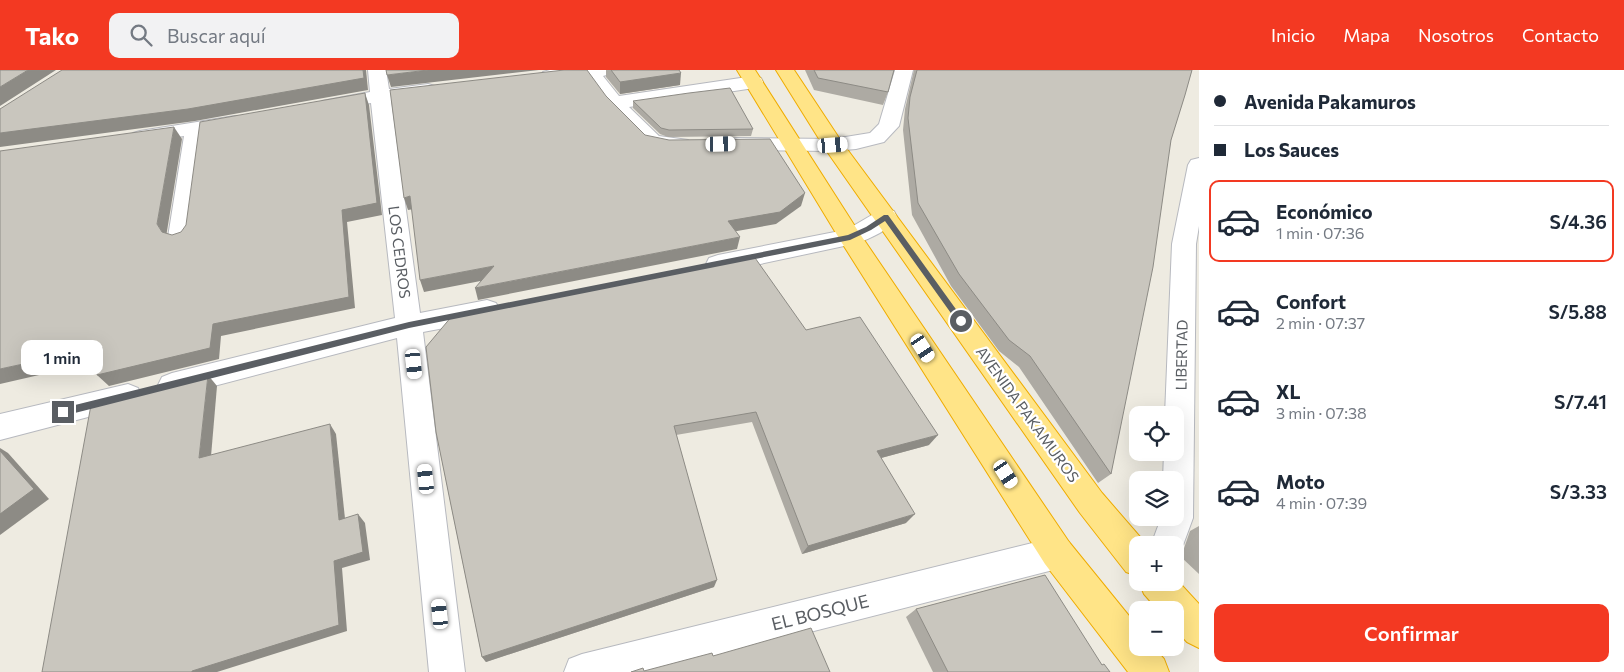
<!DOCTYPE html>
<html lang="es">
<head>
<meta charset="utf-8">
<style>
	:root { --surface:#fff; --page:#f2f2f3; --text:#1f2937; --muted:#747a83; --line:#e0e1e3; --accent:#f33922 }
	body { margin:0; font-family:Commissioner,sans-serif; background:var(--page); color:var(--text); height:100vh; display:flex; flex-direction:column; font-size:19px; white-space:nowrap }
	* { box-sizing:border-box; margin:0 }
	p { font-size:16px; color:var(--muted) }
	.icon { flex:none; width:28px; height:28px; fill:none; stroke:currentColor; stroke-width:2; stroke-linecap:round; stroke-linejoin:round }
	.map { position:relative; flex:1; overflow:hidden }
	.sheet { display:flex; flex-direction:column; background:var(--surface); width:425px }
	.sheet>* { flex:none }
	.top-card { display:grid; align-content:center; height:110px; padding:0 15px; background:var(--surface) }
	.fabs { position:absolute; left:1129px; top:336px; display:grid; gap:10px }
	.fabs a { display:grid; place-items:center; width:55px; height:55px; border-radius:10px; background:var(--surface); box-shadow:0 5px 20px #0002; font-size:25px }
	.end { position:absolute; width:22px; height:22px; margin:-11px; border:6px solid #5a5e63; background:#fff; box-shadow:0 0 0 2px #fff }
	.from { border-radius:50% }
	.bubble { position:absolute; height:35px; border-radius:10px; background:var(--surface); box-shadow:0 5px 20px #0002; font-size:16px; font-weight:600; line-height:35px; text-align:center }
	.car { position:absolute; width:15px; height:30px; margin:-15px -8px; border-radius:6px; box-shadow:0 0 4px 1px #0007; background:linear-gradient(#fff 24%,#345 0 40%,#fff 0 76%,#345 0 86%,#fff 0) }
	.top-card b { display:flex; align-items:center; gap:18px; height:48px; font-size:19px }
	.top-card b+b { border-top:1px solid var(--line) }
	.top-card i { width:12px; height:12px; background:var(--text) }
	ul { padding:0; list-style:none }
	li { display:flex; align-items:center; gap:15px; height:82px; margin:0 10px 8px; padding:0 5px; border:2px solid transparent; border-radius:10px }
	li div { flex:1 }
	li b { display:block; font-size:19px }
	li em { font-style:normal; font-weight:600 }
	li.active { border-color:var(--accent) }
	li>.icon { width:45px; height:45px; stroke-width:1.5 }
	.action { display:flex; gap:10px; margin-top:auto; padding:10px 15px }
	.action a { flex:1; height:58px; border-radius:10px; background:var(--accent); color:#fff; font-size:20px; font-weight:600; line-height:58px; text-align:center }
	header { display:flex; align-items:center; gap:30px; box-sizing:border-box; height:70px; padding:0 25px; background:var(--accent); color:#fff }
	header strong { font-size:24px }
	nav { display:flex; gap:28px; margin-inline-start:auto; font-size:18px }
	.search { width:350px; height:45px; background:var(--page); display:flex; align-items:center; gap:12px; box-sizing:border-box; padding:0 18px; border-radius:10px; color:var(--muted); font-size:19px }
	main { display:flex; flex:1; min-height:0 }
	.map>svg:first-child { display:block }
	.lines { fill:none; stroke-linecap:round; stroke-linejoin:round }
	.minor-casing { stroke:#b7b9bf; stroke-width:2 }
	.highway-casing { stroke:#efac00; stroke-width:2 }
	.minor { fill:#fff; fill-rule:evenodd }
	.highway { fill:#ffe487; fill-rule:evenodd }
	.wall { fill:#adaaa3 }
	.shaded-wall { fill:#8d8b85 }
	.building { fill:#c9c6be; stroke:#8d8b85 }
	.route { fill:#5a5e63 }
	.labels { text-anchor:middle; dominant-baseline:central; stroke-width:4.5; stroke-linejoin:round; paint-order:stroke }
	.street-label { font-size:15px; fill:#5a5e63; stroke:#fff }
	.near-street-label { font-size:18px; fill:#5a5e63; stroke:#fff }
</style>
</head>
<body>
<header>
<strong>Tako</strong>
<div class="search"><svg class="icon" aria-label="search" viewBox="0 0 24 24"><circle cx="10" cy="10" r="6"/><path d="M15 15l6 6"/></svg>Buscar aquí</div>
<nav><a>Inicio</a><a>Mapa</a><a>Nosotros</a><a>Contacto</a></nav>
</header>
<main>
<div class="map">
<svg width="1199" height="602" viewBox="0 0 1199 602">
	<rect width="100%" height="100%" fill="#eeebe1"/>
	<g class="lines">
		<defs>
			<g id="minor">
				<polygon points="368,0 386,0 389,19 428,14 435,16 438,20 435,24 391,30 420,243 487,230 496,233 500,240 496,247 487,250 423,262 465,602 429,602 397,268 172,327 162,323 158,315 162,307 172,303 395,248 371,33 329,41 322,39 319,35 322,31 370,22"/>
				<polygon points="550,0 612,0 610,4 603,6 619,26 754,6 761,8 763,12 761,16 754,18 629,37 659,66 688,70 691,75 688,80 668,81 645,76 607,37 586,8 550,12 543,10 541,6 543,2"/>
				<polygon points="895,0 913,0 899,56 884,72 856,79 833,81 737,80 730,79 727,74 730,69 737,68 833,69 870,63 879,54"/>
				<polygon points="235,46 242,48 245,52 242,56 205,63 192,167 188,173 180,175 172,173 168,167 184,66 140,73 133,71 130,67 133,63 140,61"/>
				<polygon points="1199,88 1199,156 1196,174 1193,448 1179,486 1175,488 1175,475 1151,475 1161,448 1175,448 1175,410 1163,410 1164,382 1175,382 1175,345 1165,345 1172,174 1188,95 1191,90"/>
				<path d="M886,139L894,141L897,147C889,161 872,167 858,173L718,203L709,200L706,194L709,188L718,185L845,160C859,154 872,143 886,139Z"/>
				<polygon points="128,314 138,318 142,326 138,334 0,370 0,344"/>
				<polygon points="1057,467 1069,472 1073,483 1069,494 1057,499 653,602 564,602 569,589 582,584"/>
			</g>
			<g id="highway">
				<polygon points="737,0 755,0 858,161 1069,472 1138,557 1138,578 1154,578 1164,589 1169,602 1128,602 1045,494 842,173"/>
				<polygon points="776,0 794,0 841,71 1102,423 1147,475 1138,475 1138,506 1126,502 1080,443 826,80"/>
				<polygon points="1175,508 1199,534 1199,578 1187,572 1175,559 1175,540 1158,540 1144,524 1139,512 1175,512"/>
			</g>
		</defs>
		<!-- minor casing -->
		<use href="#minor" class="minor-casing"/>
		<!-- highway casing -->
		<use href="#highway" class="highway-casing"/>
		<!-- minor -->
		<use href="#minor" class="minor"/>
		<!-- highway -->
		<use href="#highway" class="highway"/>
	</g>
	<!-- wall -->
	<g class="wall">
		<polygon points="606,0 679,0 680,15 620,24 606,7"/>
		<polygon points="805,0 894,0 888,22 883,35 814,20"/>
		<polygon points="914,0 1192,0 1171,70 1111,404 1098,413 1019,297 999,281 951,216 912,145 903,60 905,39"/>
		<polygon points="633,31 753,59 751,66 668,67 660,64 633,38"/>
		<polygon points="806,260 929,375 881,388 906,453 802,484 752,352 676,365 714,517 486,592 482,587 436,362"/>
		<polygon points="1199,456 1199,504 1181,487 1190,461"/>
		<polygon points="916,539 1102,595 1110,602 933,602 906,547"/>
	</g>
	<!-- shaded-wall -->
	<g class="shaded-wall">
		<polygon points="28,0 56,0 0,36 0,17"/>
		<polygon points="363,0 366,0 368,20 195,51 0,77 0,63"/>
		<polygon points="428,0 539,0 391,17 387,5"/>
		<polygon points="681,3 680,15 620,24 620,12"/>
		<polygon points="365,23 369,35 382,145 347,152 355,238 221,266 219,289 109,316 97,305 213,254 342,140"/>
		<polygon points="174,57 182,69 166,167 162,162 157,154"/>
		<polygon points="805,123 801,136 776,154 726,163 728,151"/>
		<polygon points="410,126 414,139 408,140 404,128"/>
		<polygon points="740,167 737,179 478,230 475,218"/>
		<polygon points="494,196 496,208 424,222 420,210"/>
		<polygon points="102,277 113,288 0,314 0,299"/>
		<polygon points="208,305 217,316 210,398 199,388"/>
		<polygon points="330,354 336,364 346,458 339,450"/>
		<polygon points="938,365 929,375 870,391 877,381"/>
		<polygon points="0,378 8,383 49,429 0,465"/>
		<polygon points="358,444 365,453 370,490 342,498 347,561 217,602 192,602 192,601 334,491"/>
		<polygon points="915,444 906,453 802,484 808,476"/>
		<polygon points="717,510 714,517 486,592 482,587"/>
	</g>
	<!-- building -->
	<g class="building">
		<polygon points="0,0 28,0 0,17"/>
		<polygon points="62,0 363,0 364,8 188,39 0,63 0,39"/>
		<polygon points="386,0 428,0 387,5"/>
		<polygon points="564,0 587,0 606,26 645,65 669,70 770,69 805,123 780,142 728,151 740,167 475,218 494,196 420,210 410,126 404,128 390,20"/>
		<polygon points="611,0 679,0 681,3 620,12"/>
		<polygon points="814,0 894,0 888,22 818,8"/>
		<polygon points="917,0 1192,0 1185,25 1171,70 1153,197 1111,404 1030,286 1009,270 959,204 918,133 908,48 910,27"/>
		<polygon points="730,18 753,59 669,60 661,58 633,31 689,23"/>
		<polygon points="365,23 377,133 342,140 349,227 213,254 210,278 97,305 102,277 0,299 0,81 174,57 157,154 162,162 172,165 181,162 186,155 200,52"/>
		<polygon points="753,185 806,260 860,247 938,365 877,381 915,444 808,476 756,342 674,356 717,510 482,587 436,362 426,277 452,246"/>
		<polygon points="208,305 199,388 330,354 339,450 358,444 363,482 334,491 339,555 192,601 192,602 42,602 91,335"/>
		<polygon points="0,381 34,419 0,444"/>
		<polygon points="1045,505 1102,595 1104,594 1110,602 948,602 916,539"/>
		<polygon points="811,558 830,602 631,602 643,598 644,601 712,583 713,586"/>
	</g>
	<!-- route -->
	<polygon class="route" points="884,145 888,145 963,249 963,253 958,253 885,151 871,160 850,170 409,258 63,346 59,342 63,338 409,252 848,165 866,157"/>
	<g class="labels">
		<!-- street labels -->
		<g class="street-label">
			<text transform="translate(400 182) rotate(83)">LOS CEDROS</text>
			<text transform="translate(1181 285) rotate(-89)">LIBERTAD</text>
			<text transform="translate(1028 344) rotate(54)">AVENIDA PAKAMUROS</text>
		</g>
		<!-- near-street labels -->
		<g class="near-street-label">
			<text transform="translate(820 542) rotate(-14)">EL BOSQUE</text>
		</g>
	</g>
</svg>
<div class="fabs">
<a><svg class="icon" aria-label="locate" viewBox="0 0 24 24"><circle cx="12" cy="12" r="6"/><path d="M12 2v4M12 18v4M2 12h4M18 12h4"/></svg></a>
<a><svg class="icon" aria-label="layers" viewBox="0 0 24 24"><path d="M12 4l9 5-9 5-9-5zM3 14l9 5 9-5"/></svg></a>
<a>+</a>
<a>−</a>
</div>
<i class="end from" style="left:961px;top:251px"></i>
<i class="end" style="left:63px;top:342px"></i>
<div class="bubble" style="left:21px;top:270px;width:82px">1 min</div>
<i class="car" style="left:721px;top:74px;rotate:89deg"></i>
<i class="car" style="left:833px;top:75px;rotate:86deg"></i>
<i class="car" style="left:923px;top:278px;rotate:147deg"></i>
<i class="car" style="left:414px;top:294px;rotate:174deg"></i>
<i class="car" style="left:1006px;top:404px;rotate:147deg"></i>
<i class="car" style="left:426px;top:409px;rotate:354deg"></i>
<i class="car" style="left:440px;top:544px;rotate:354deg"></i>
</div>
<section class="sheet">
<div class="top-card">
<b><i class="from"></i>Avenida Pakamuros</b>
<b><i></i>Los Sauces</b>
</div>
<ul>
<li class="active"><svg class="icon" aria-label="car" viewBox="0 0 24 24"><path d="M5 17H2v-5l4-1 3-4h7l3 4 3 1v5h-3M9 17h6M6 11h13"/><circle cx="7" cy="17" r="2"/><circle cx="17" cy="17" r="2"/></svg><div><b>Económico</b><p>1 min · 07:36</p></div><em>S/4.36</em></li>
<li><svg class="icon" aria-label="car" viewBox="0 0 24 24"><path d="M5 17H2v-5l4-1 3-4h7l3 4 3 1v5h-3M9 17h6M6 11h13"/><circle cx="7" cy="17" r="2"/><circle cx="17" cy="17" r="2"/></svg><div><b>Confort</b><p>2 min · 07:37</p></div><em>S/5.88</em></li>
<li><svg class="icon" aria-label="car" viewBox="0 0 24 24"><path d="M5 17H2v-5l4-1 3-4h7l3 4 3 1v5h-3M9 17h6M6 11h13"/><circle cx="7" cy="17" r="2"/><circle cx="17" cy="17" r="2"/></svg><div><b>XL</b><p>3 min · 07:38</p></div><em>S/7.41</em></li>
<li><svg class="icon" aria-label="car" viewBox="0 0 24 24"><path d="M5 17H2v-5l4-1 3-4h7l3 4 3 1v5h-3M9 17h6M6 11h13"/><circle cx="7" cy="17" r="2"/><circle cx="17" cy="17" r="2"/></svg><div><b>Moto</b><p>4 min · 07:39</p></div><em>S/3.33</em></li>
</ul>
<div class="action"><a>Confirmar</a></div>
</section>
</main>
</body>
</html>
